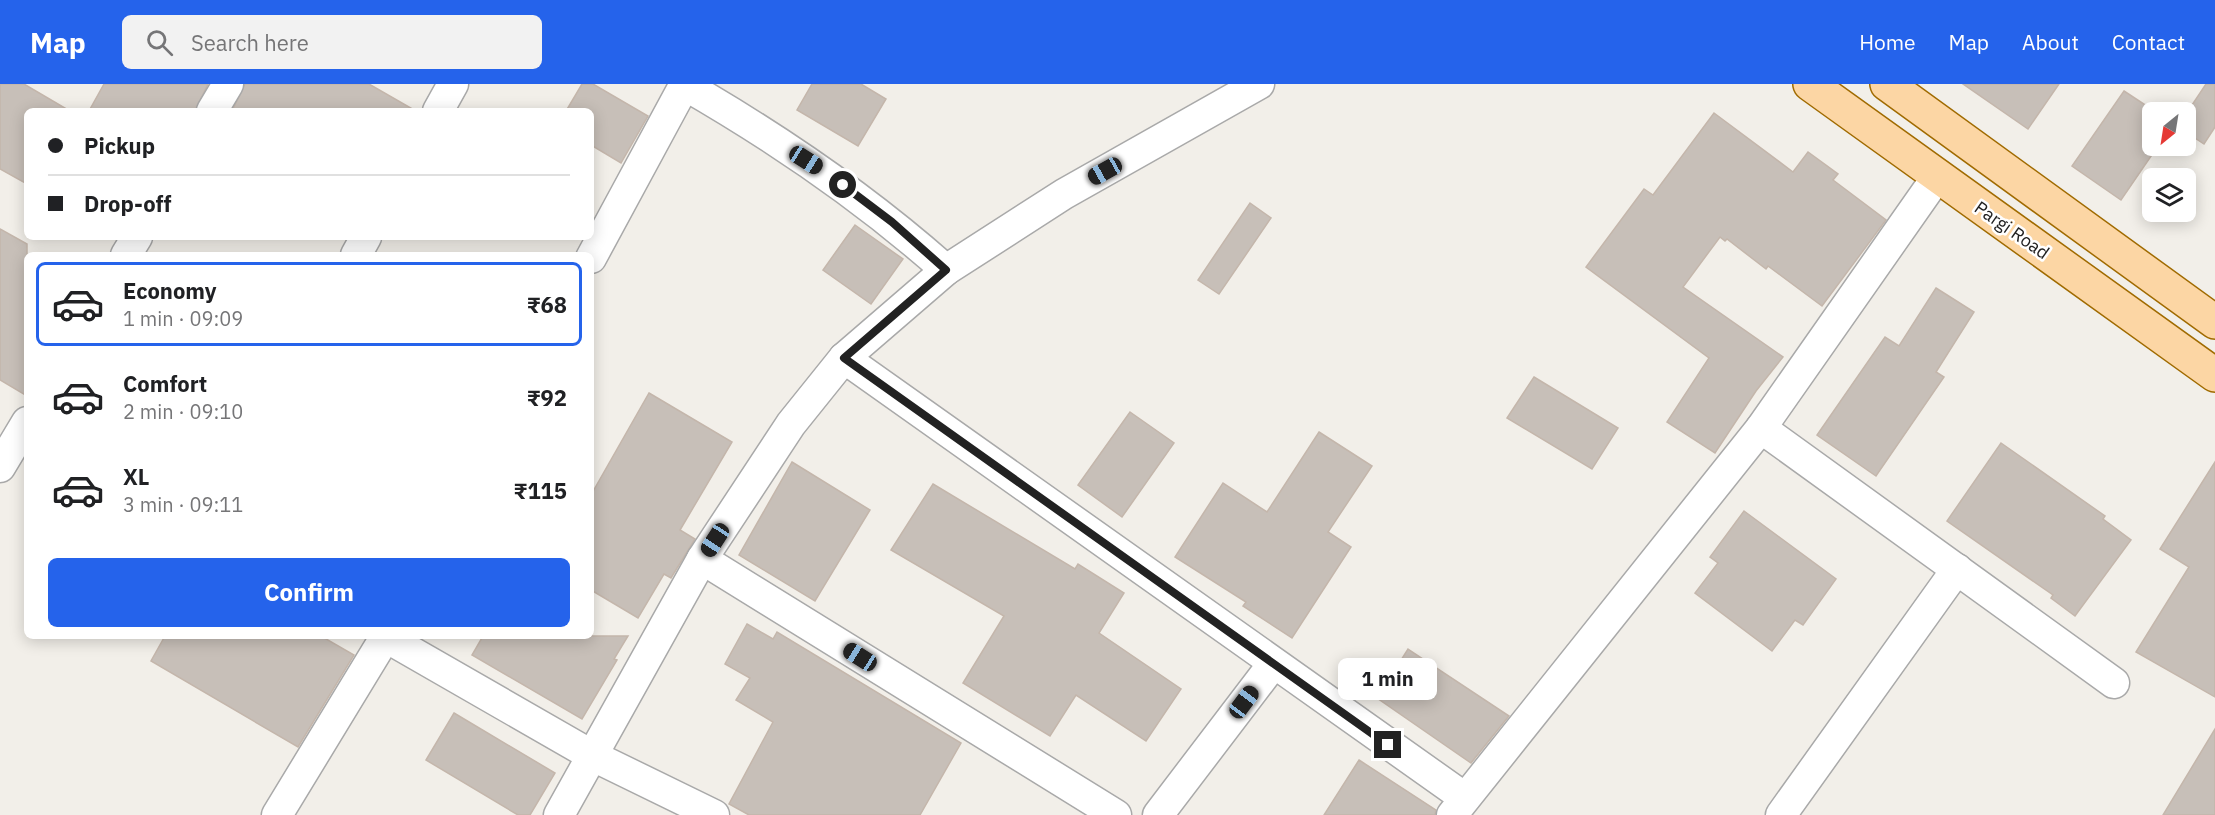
<!DOCTYPE html>
<html lang="en">
<head>
<meta charset="utf-8">
<style>
	:root { --surface:#fff; --page:#f2f2f2; --text:#202124; --muted:#757577; --line:#e0e0e0; --accent:#2563eb }
	body { margin:0; font-family:"IBM Plex Sans",sans-serif; background:var(--page); color:var(--text); height:100vh; display:flex; flex-direction:column; font-size:22px; white-space:nowrap }
	* { box-sizing:border-box; margin:0 }
	p { font-size:20px; color:var(--muted) }
	.icon { flex:none; width:33px; height:33px; fill:none; stroke:currentColor; stroke-width:2; stroke-linecap:round; stroke-linejoin:round }
	.map { position:relative; flex:1; overflow:hidden }
	.drawer { position:absolute; left:24px; top:168px; width:570px; height:387px; display:flex; flex-direction:column; background:var(--surface); border-radius:9px; box-shadow:0 3px 15px #0003 }
	.drawer>* { flex:none }
	.hud { position:absolute; left:24px; top:24px; width:570px; height:132px; border-radius:9px; box-shadow:0 3px 15px #0003; display:grid; align-content:center; height:132px; padding:0 24px; background:var(--surface) }
	.needle { width:39px; rotate:210deg }
	.buttons { position:absolute; left:2142px; top:18px; display:grid; gap:12px }
	.buttons a { display:grid; place-items:center; width:54px; height:54px; border-radius:9px; background:var(--surface); box-shadow:0 3px 15px #0003; font-size:30px }
	.end { position:absolute; width:27px; height:27px; margin:-14px; border:8px solid #222; background:#fff; box-shadow:0 0 0 3px #fff }
	.from { border-radius:50% }
	.bubble { position:absolute; height:42px; border-radius:9px; background:var(--surface); box-shadow:0 3px 15px #0003; font-size:20px; font-weight:700; line-height:42px; text-align:center }
	.car { position:absolute; width:18px; height:36px; margin:-18px -9px; border-radius:8px; box-shadow:0 0 4px 2px #0007; background:linear-gradient(#222 24%,#8ab4d8 0 40%,#222 0 76%,#8ab4d8 0 86%,#222 0) }
	.hud b { display:flex; align-items:center; gap:21px; height:57px; font-size:22px }
	.hud b+b { border-top:2px solid var(--line) }
	.hud i { width:15px; height:15px; background:var(--text) }
	ul { padding:10px 0 0; list-style:none }
	li { display:flex; align-items:center; gap:18px; height:84px; margin:0 12px 9px; padding:0 12px; border:3px solid transparent; border-radius:9px }
	li div { flex:1 }
	li b { display:block; font-size:22px }
	li em { font-style:normal; font-weight:700 }
	li.selected { border-color:var(--accent) }
	li>.icon { width:54px; height:54px; stroke-width:1.5 }
	.action { display:flex; gap:12px; margin-top:auto; padding:12px 24px }
	.action a { flex:1; height:69px; border-radius:9px; background:var(--accent); color:#fff; font-size:24px; font-weight:700; line-height:69px; text-align:center }
	header { display:flex; align-items:center; gap:36px; box-sizing:border-box; height:84px; padding:0 30px; background:var(--accent); color:#fff }
	header strong { font-size:28px }
	nav { display:flex; gap:33px; margin-inline-start:auto; font-size:21px }
	.search { width:420px; height:54px; background:var(--page); display:flex; align-items:center; gap:15px; box-sizing:border-box; padding:0 21px; border-radius:9px; color:var(--muted); font-size:22px }
	.map>svg:first-child { display:block }
	.building { fill:#c7bfb8; stroke:#c4b6ab; stroke-width:1.5 }
	.lines { fill:none; stroke-linecap:round; stroke-linejoin:round }
	.street-casing { stroke:#a9a9a9; stroke-width:33 }
	.primary-casing { stroke:#a06b00; stroke-width:36 }
	.street { stroke:#fff; stroke-width:30 }
	.primary { stroke:#fcd6a4; stroke-width:33 }
	.route { stroke:#222; stroke-width:8 }
	.labels { text-anchor:middle; dominant-baseline:central; stroke-width:5; stroke-linejoin:round; paint-order:stroke }
	.street-label { font-size:18px; fill:#222; stroke:#fff }
</style>
</head>
<body>
<header>
<strong>Map</strong>
<div class="search"><svg class="icon" aria-label="search" viewBox="0 0 24 24"><circle cx="10" cy="10" r="6"/><path d="M15 15l6 6"/></svg>Search here</div>
<nav><a>Home</a><a>Map</a><a>About</a><a>Contact</a></nav>
</header>
<div class="map">
<svg width="2215" height="731" viewBox="0 0 2215 731">
	<rect width="100%" height="100%" fill="#f2efe9"/>
	<!-- building -->
	<g class="building">
		<polygon points="0,0 24,0 70,27 27,27 27,100 0,85"/>
		<polygon points="104,0 208,0 195,27 89,27"/>
		<polygon points="245,0 369,0 416,27 232,27"/>
		<polygon points="582,0 593,0 648,32 621,79 591,61 591,27 566,27"/>
		<polygon points="812,0 861,0 886,15 858,62 797,26"/>
		<polygon points="1963,0 2059,0 2028,45"/>
		<polygon points="2206,0 2215,0 2215,43 2204,60 2186,48 2186,30"/>
		<polygon points="2124,7 2156,28 2152,28 2152,62 2158,62 2121,116 2072,82"/>
		<polygon points="1714,29 1793,88 1808,68 1838,90 1833,96 1886,136 1822,222 1768,182 1766,185 1727,155 1725,157 1720,153 1683,203 1783,273 1756,307 1715,369 1667,338 1709,274 1586,183 1644,105 1653,111"/>
		<polygon points="1250,119 1271,134 1219,210 1198,196"/>
		<polygon points="855,141 903,175 871,220 823,186"/>
		<polygon points="0,145 27,160 27,312 0,296"/>
		<polygon points="1936,204 1974,228 1936,288 1944,293 1876,392 1817,351 1885,253 1899,262"/>
		<polygon points="1534,293 1618,344 1592,385 1507,334"/>
		<polygon points="649,309 732,358 680,446 695,455 671,494 664,490 638,534 591,506 591,411"/>
		<polygon points="1130,328 1174,359 1122,433 1078,401"/>
		<polygon points="1319,348 1372,382 1328,448 1351,463 1292,554 1243,522 1246,518 1175,473 1223,399 1267,428"/>
		<polygon points="2001,359 2105,432 2103,435 2131,456 2075,532 2051,514 2053,511 1947,437"/>
		<polygon points="792,378 870,426 815,517 739,471"/>
		<polygon points="2215,378 2215,613 2136,568 2189,483 2160,465"/>
		<polygon points="933,400 1075,485 1078,480 1124,509 1099,549 1181,605 1146,657 1076,611 1050,652 963,599 1004,532 891,466"/>
		<polygon points="1744,427 1836,495 1803,541 1795,536 1772,567 1695,509 1718,479 1710,473"/>
		<polygon points="747,540 773,555 777,548 961,659 920,731 749,731 729,720 773,638 736,616 750,594 725,580"/>
		<polygon points="165,552 321,552 354,571 298,663 151,577"/>
		<polygon points="483,552 628,552 614,575 617,576 582,635 472,571"/>
		<polygon points="1408,565 1509,632 1471,679 1377,614"/>
		<polygon points="454,629 555,689 530,731 518,731 426,676"/>
		<polygon points="2215,645 2215,731 2163,731"/>
		<polygon points="1359,676 1436,726 1435,731 1324,731"/>
	</g>
	<g class="lines">
		<defs>
			<g id="street">
				<path d="M683,0C777,54 865,114 946,186"/>
				<polyline points="212,27 228,0"/>
				<polyline points="438,27 453,0"/>
				<polyline points="126,171 137,153"/>
				<polyline points="356,171 366,153"/>
				<polyline points="591,174 685,0"/>
				<polyline points="844,274 1465,714"/>
				<polyline points="1761,344 1937,93"/>
				<polyline points="0,383 27,338"/>
				<polyline points="702,475 1116,731"/>
				<polyline points="384,552 593,672 714,731"/>
				<polyline points="277,731 386,552"/>
				<polyline points="559,731 702,475 791,340 844,274 946,186 1064,110 1259,0"/>
				<polyline points="1158,731 1273,580"/>
				<polyline points="1452,731 1761,344 2114,599"/>
				<polyline points="1781,731 1957,485"/>
			</g>
			<g id="primary">
				<polyline points="1810,0 2215,291"/>
				<polyline points="1887,0 2215,238"/>
			</g>
		</defs>
		<!-- street casing -->
		<use href="#street" class="street-casing"/>
		<!-- primary casing -->
		<use href="#primary" class="primary-casing"/>
		<!-- street -->
		<use href="#street" class="street"/>
		<!-- primary -->
		<use href="#primary" class="primary"/>
	</g>
	<g class="lines">
		<!-- route -->
		<polyline class="route" points="843,101 892,138 946,186 844,274 1388,661"/>
	</g>
	<g class="labels">
		<!-- street labels -->
		<g class="street-label">
			<text transform="translate(2012 146) rotate(35)">Pargi Road</text>
		</g>
	</g>
</svg>
<div class="buttons">
<a><svg class="needle" viewBox="-14 -14 28 28"><path d="M0-13l5 13h-10z" fill="#e53935"/><path d="M0 13l5-13h-10z" fill="#757577"/></svg></a>
<a><svg class="icon" aria-label="layers" viewBox="0 0 24 24"><path d="M12 4l9 5-9 5-9-5zM3 14l9 5 9-5"/></svg></a>
</div>
<i class="end from" style="left:843px;top:101px"></i>
<i class="end" style="left:1388px;top:661px"></i>
<div class="bubble" style="left:1338px;top:574px;width:99px">1 min</div>
<i class="car" style="left:806px;top:76px;rotate:122deg"></i>
<i class="car" style="left:1105px;top:87px;rotate:241deg"></i>
<i class="car" style="left:715px;top:456px;rotate:213deg"></i>
<i class="car" style="left:860px;top:573px;rotate:302deg"></i>
<i class="car" style="left:1244px;top:618px;rotate:37deg"></i>
<div class="hud">
<b><i class="from"></i>Pickup</b>
<b><i></i>Drop-off</b>
</div>
<section class="drawer">
<ul>
<li class="selected"><svg class="icon" aria-label="car" viewBox="0 0 24 24"><path d="M5 17H2v-5l4-1 3-4h7l3 4 3 1v5h-3M9 17h6M6 11h13"/><circle cx="7" cy="17" r="2"/><circle cx="17" cy="17" r="2"/></svg><div><b>Economy</b><p>1 min · 09:09</p></div><em>₹68</em></li>
<li><svg class="icon" aria-label="car" viewBox="0 0 24 24"><path d="M5 17H2v-5l4-1 3-4h7l3 4 3 1v5h-3M9 17h6M6 11h13"/><circle cx="7" cy="17" r="2"/><circle cx="17" cy="17" r="2"/></svg><div><b>Comfort</b><p>2 min · 09:10</p></div><em>₹92</em></li>
<li><svg class="icon" aria-label="car" viewBox="0 0 24 24"><path d="M5 17H2v-5l4-1 3-4h7l3 4 3 1v5h-3M9 17h6M6 11h13"/><circle cx="7" cy="17" r="2"/><circle cx="17" cy="17" r="2"/></svg><div><b>XL</b><p>3 min · 09:11</p></div><em>₹115</em></li>
</ul>
<div class="action"><a>Confirm</a></div>
</section>
</div>
</body>
</html>
